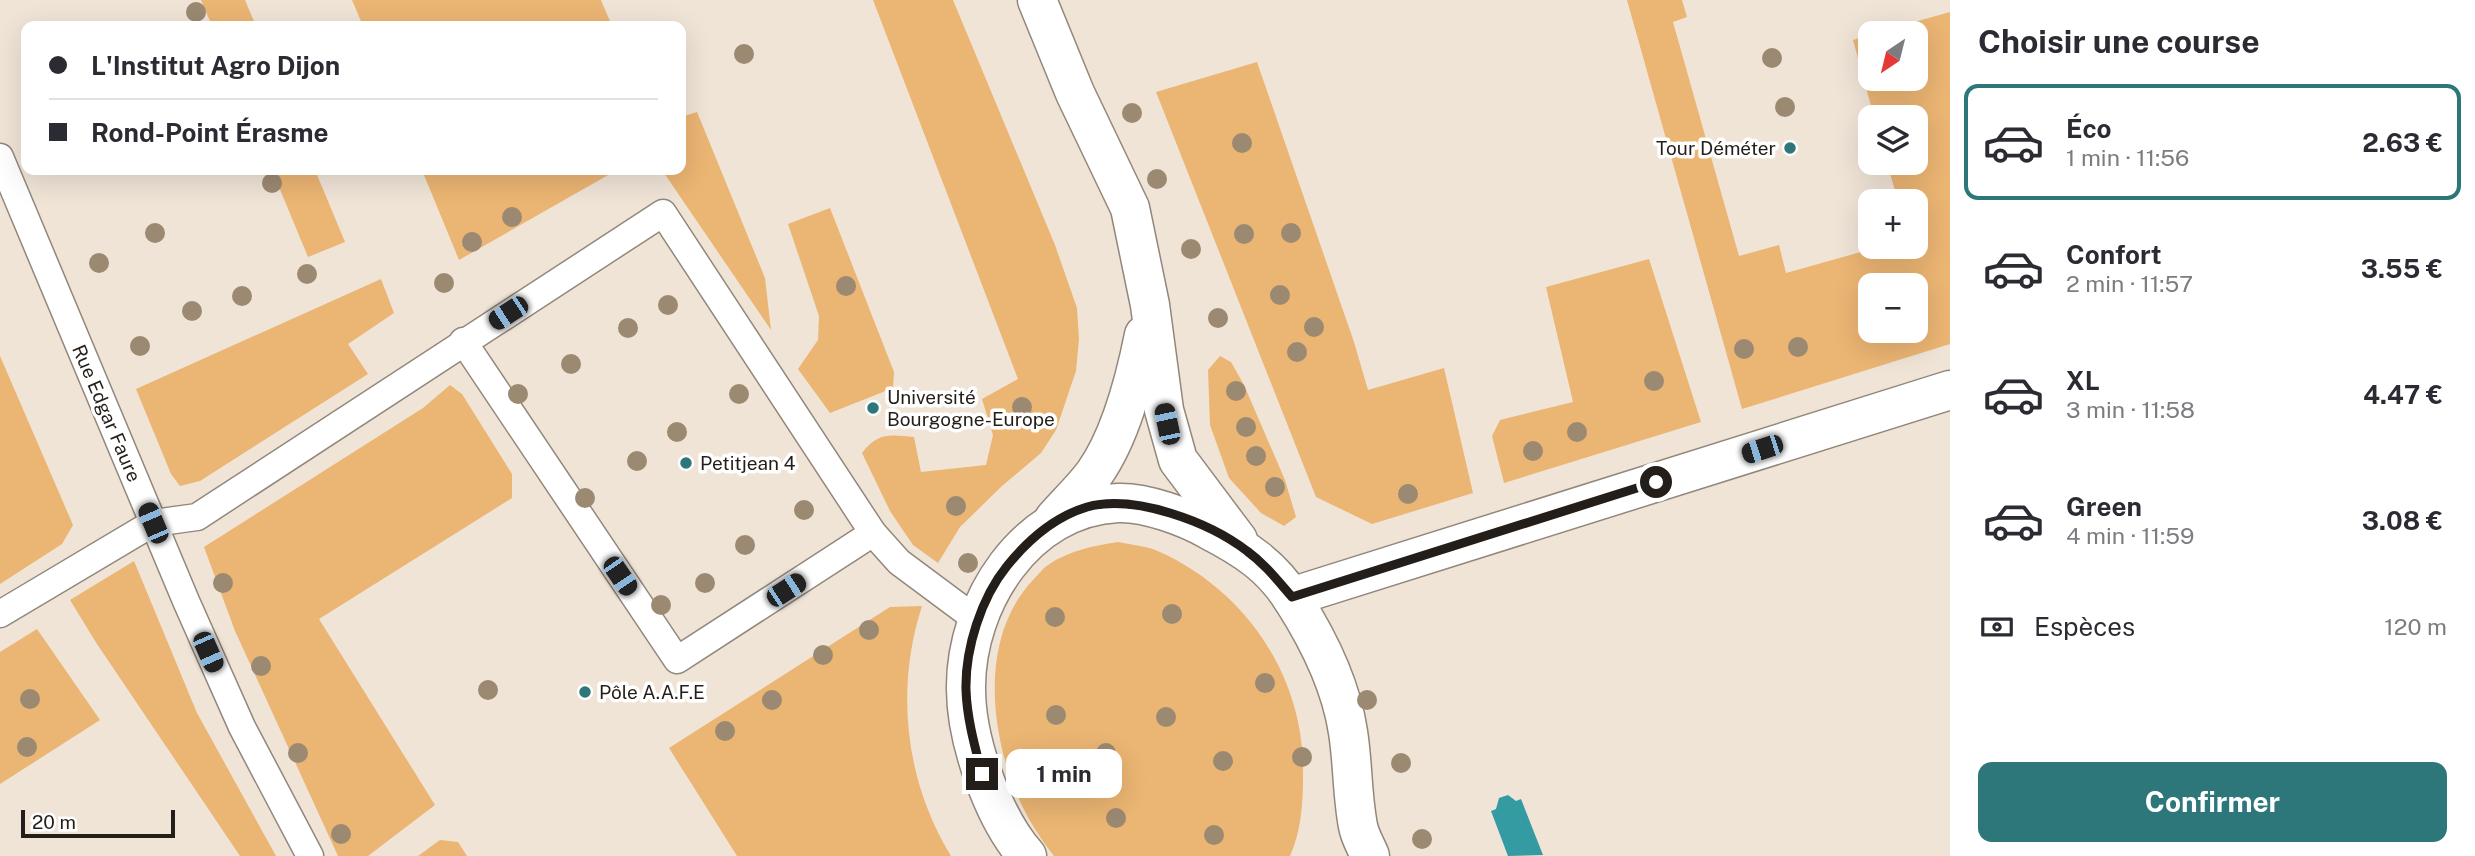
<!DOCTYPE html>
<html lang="fr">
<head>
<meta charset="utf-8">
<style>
	:root { --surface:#fff; --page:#f2f2f3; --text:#2b2b33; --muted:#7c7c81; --line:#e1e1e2; --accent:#2d777b }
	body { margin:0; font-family:"Public Sans",sans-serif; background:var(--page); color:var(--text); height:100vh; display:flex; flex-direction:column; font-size:26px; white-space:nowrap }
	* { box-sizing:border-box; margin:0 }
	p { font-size:23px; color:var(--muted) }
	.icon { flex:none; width:38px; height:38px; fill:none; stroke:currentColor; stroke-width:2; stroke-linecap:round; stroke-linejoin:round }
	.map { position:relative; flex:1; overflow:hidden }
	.drawer { display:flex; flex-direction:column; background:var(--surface); width:525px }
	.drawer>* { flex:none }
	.hud { position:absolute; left:21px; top:21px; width:665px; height:154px; border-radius:14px; box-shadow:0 7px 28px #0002; display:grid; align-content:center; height:154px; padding:0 28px; background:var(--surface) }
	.needle { width:46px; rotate:215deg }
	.controls { position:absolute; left:1858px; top:21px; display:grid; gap:14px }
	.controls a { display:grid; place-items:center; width:70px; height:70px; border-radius:14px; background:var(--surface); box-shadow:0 7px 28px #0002; font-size:35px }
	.scale { position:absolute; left:21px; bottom:18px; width:154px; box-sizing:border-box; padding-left:7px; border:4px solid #231e1a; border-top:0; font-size:19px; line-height:24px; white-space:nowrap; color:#231e1a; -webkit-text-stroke:5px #fff; paint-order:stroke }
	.end { position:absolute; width:32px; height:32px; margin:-16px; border:9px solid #231e1a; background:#fff; box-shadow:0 0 0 4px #fff }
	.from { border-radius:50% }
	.bubble { position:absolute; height:49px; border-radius:14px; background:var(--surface); box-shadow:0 7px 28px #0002; font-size:23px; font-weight:700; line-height:49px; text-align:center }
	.car { position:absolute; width:21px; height:42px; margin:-21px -10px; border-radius:9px; box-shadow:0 0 5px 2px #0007; background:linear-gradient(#222 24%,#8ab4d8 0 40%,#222 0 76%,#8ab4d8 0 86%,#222 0) }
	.hud b { display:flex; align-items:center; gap:24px; height:66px; font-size:26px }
	.hud b+b { border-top:2px solid var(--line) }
	.hud i { width:18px; height:18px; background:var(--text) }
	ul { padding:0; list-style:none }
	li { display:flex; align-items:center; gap:21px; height:116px; margin:0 14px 10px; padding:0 14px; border:4px solid transparent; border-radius:14px }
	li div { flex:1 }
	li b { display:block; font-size:26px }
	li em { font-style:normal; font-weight:700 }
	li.selected { border-color:var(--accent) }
	li>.icon { width:63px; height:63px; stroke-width:1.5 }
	h2 { padding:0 28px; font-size:32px; line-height:84px }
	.pay { display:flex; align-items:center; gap:18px; height:77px; padding:0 28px; font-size:26px }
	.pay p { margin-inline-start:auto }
	.cta { display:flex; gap:14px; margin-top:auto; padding:14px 28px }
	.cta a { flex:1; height:80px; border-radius:14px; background:var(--accent); color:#fff; font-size:28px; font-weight:700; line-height:80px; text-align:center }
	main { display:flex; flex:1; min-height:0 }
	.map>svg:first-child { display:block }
	.green { fill:#ebb573; fill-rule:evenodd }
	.water { fill:#349ba2 }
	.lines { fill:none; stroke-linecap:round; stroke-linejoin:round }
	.service-casing { stroke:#92877b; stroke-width:29 }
	.minor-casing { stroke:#92877b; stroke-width:41 }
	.secondary-casing { stroke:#92877b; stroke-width:41 }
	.service { stroke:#fff; stroke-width:26 }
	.minor { stroke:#fff; stroke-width:38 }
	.secondary { stroke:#fff; stroke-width:38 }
	.tree { fill:#9c8972 }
	.route { stroke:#231e1a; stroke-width:9 }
	.poi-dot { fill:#2d777b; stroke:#fff; stroke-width:2.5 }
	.labels { text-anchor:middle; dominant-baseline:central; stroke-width:7; stroke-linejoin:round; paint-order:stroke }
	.poi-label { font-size:19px; fill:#231e1a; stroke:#fff; text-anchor:start }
	.street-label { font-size:19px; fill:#231e1a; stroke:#fff }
</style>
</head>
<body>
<main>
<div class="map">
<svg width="1950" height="856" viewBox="0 0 1950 856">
	<rect width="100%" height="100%" fill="#f0e4d7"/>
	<!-- green -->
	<g class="green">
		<polygon points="201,0 245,0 256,26 212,26"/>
		<polygon points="352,0 601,0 612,26 363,26"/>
		<path d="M873,0H953L1055,245L1077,308L1079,339L1076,371L1056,430L1041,453L1002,486L960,527L938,563L913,545L890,511L862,453C878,432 890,435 914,437L921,472L986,465L993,435L982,399L1018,379Z"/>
		<path d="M1627,0H1682L1687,17L1673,22L1739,256L1779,245L1786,273L1868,250L1860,224L1871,220V247H1916V201H1898L1887,163H1916V117H1874L1853,40L1871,34V79H1916V33H1875L1950,12V344L1742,409ZM1871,285H1916V331H1871Z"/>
		<polygon points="1257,62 1354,342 1368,390 1444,368 1473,493 1372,524 1316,497 1156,92"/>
		<polygon points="697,112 765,278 771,330 662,170 681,170 681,117"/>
		<polygon points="272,170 315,170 345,242 308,257"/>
		<polygon points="422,170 617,170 459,260"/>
		<polygon points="830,208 894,372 893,388 830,413 798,369 818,340 819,316 788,224"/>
		<polygon points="1649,259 1701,422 1504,483 1492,436 1500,420 1573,402 1546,287"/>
		<polygon points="381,279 394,313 348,344 368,374 200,481 180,486 171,474 136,389"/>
		<polygon points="0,356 73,525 62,544 0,584"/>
		<polygon points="1220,356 1231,362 1244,385 1285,480 1296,517 1284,526 1261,513 1229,478 1210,425 1208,370"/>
		<polygon points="450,385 462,394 512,474 512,498 319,619 435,805 368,856 338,856 235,631 204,547 423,408"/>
		<path d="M1118,542C1132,545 1148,546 1160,552C1248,592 1306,680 1303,777C1303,804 1301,832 1290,856H1054C1040,838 1027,818 1018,797C989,730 980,636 1033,580C1038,575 1042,569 1048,565C1070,550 1093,546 1118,542Z"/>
		<polygon points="134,561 197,713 276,856 240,856 97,644 70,600"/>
		<path d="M922,606C895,689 905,781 951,856H737L669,748L890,607Z"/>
		<polygon points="37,629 100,720 0,784 0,652"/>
		<polygon points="440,840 458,842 467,856 418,856"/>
	</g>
	<!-- water -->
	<polygon class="water" points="1508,795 1516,801 1521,799 1543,855 1508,856 1491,811 1496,809 1499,798"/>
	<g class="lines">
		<defs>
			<g id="service">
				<polyline points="0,157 186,601 242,727 310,856"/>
				<polyline points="463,341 677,660 873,533"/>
				<polyline points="0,614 153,523 197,517 663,213 873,533 899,562 977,620"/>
			</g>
			<polyline id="minor" points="1291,597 1950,390"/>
			<g id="secondary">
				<polyline points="1037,0 1075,93 1130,208 1150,305 1164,410 1178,460 1238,540"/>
				<path d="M1054,519C1067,504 1082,490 1094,474C1121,436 1135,380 1144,335"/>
				<path d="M1027,856C993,818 966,740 966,689C965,603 1026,507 1118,503C1146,502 1186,517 1209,530C1244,548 1272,566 1293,600C1318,639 1341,685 1348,732C1353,763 1352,795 1358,826C1360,837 1366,846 1370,856"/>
			</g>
		</defs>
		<!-- service casing -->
		<use href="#service" class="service-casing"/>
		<!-- minor casing -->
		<use href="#minor" class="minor-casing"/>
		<!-- secondary casing -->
		<use href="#secondary" class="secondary-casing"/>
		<!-- service -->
		<use href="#service" class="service"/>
		<!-- minor -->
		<use href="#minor" class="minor"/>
		<!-- secondary -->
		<use href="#secondary" class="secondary"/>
	</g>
	<!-- trees -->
	<g class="tree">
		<circle cx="196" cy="12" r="10"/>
		<circle cx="744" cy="54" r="10"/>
		<circle cx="1772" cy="58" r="10"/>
		<circle cx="1785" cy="107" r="10"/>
		<circle cx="1132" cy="113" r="10"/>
		<circle cx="1242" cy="143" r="10"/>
		<circle cx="1157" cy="179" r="10"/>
		<circle cx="272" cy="183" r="10"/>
		<circle cx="512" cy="217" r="10"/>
		<circle cx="155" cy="233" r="10"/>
		<circle cx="1291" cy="233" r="10"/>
		<circle cx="1244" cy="234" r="10"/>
		<circle cx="472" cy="242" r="10"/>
		<circle cx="1191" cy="249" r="10"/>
		<circle cx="99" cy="263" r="10"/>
		<circle cx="307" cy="274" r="10"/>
		<circle cx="444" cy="283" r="10"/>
		<circle cx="846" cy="286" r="10"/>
		<circle cx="1280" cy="295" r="10"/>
		<circle cx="242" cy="296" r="10"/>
		<circle cx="668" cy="305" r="10"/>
		<circle cx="192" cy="311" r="10"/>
		<circle cx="1218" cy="318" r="10"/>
		<circle cx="1314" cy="327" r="10"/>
		<circle cx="628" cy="328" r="10"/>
		<circle cx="140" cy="346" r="10"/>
		<circle cx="1798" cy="347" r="10"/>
		<circle cx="1744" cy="349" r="10"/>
		<circle cx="1297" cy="352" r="10"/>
		<circle cx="571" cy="364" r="10"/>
		<circle cx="1654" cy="381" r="10"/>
		<circle cx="1236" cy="391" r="10"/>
		<circle cx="518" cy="394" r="10"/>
		<circle cx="739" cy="394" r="10"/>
		<circle cx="1022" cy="407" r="10"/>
		<circle cx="1246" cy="427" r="10"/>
		<circle cx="677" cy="432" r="10"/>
		<circle cx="1577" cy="432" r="10"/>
		<circle cx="1533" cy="451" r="10"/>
		<circle cx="1256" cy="456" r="10"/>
		<circle cx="637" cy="461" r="10"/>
		<circle cx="1275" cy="487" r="10"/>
		<circle cx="1408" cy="494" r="10"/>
		<circle cx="585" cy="498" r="10"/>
		<circle cx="956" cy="506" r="10"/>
		<circle cx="804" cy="510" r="10"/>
		<circle cx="745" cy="545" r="10"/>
		<circle cx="968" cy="563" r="10"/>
		<circle cx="223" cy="583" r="10"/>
		<circle cx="705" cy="583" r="10"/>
		<circle cx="661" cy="605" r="10"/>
		<circle cx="1172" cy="614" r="10"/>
		<circle cx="1055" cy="617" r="10"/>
		<circle cx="869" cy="630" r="10"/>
		<circle cx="823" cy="655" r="10"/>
		<circle cx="261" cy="666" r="10"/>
		<circle cx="1265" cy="683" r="10"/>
		<circle cx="488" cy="690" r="10"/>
		<circle cx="30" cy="699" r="10"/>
		<circle cx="772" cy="700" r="10"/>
		<circle cx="1367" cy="700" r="10"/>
		<circle cx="1056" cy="715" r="10"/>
		<circle cx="1166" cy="717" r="10"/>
		<circle cx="725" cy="731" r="10"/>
		<circle cx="27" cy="747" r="10"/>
		<circle cx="298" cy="753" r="10"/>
		<circle cx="1106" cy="753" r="10"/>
		<circle cx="1302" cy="757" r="10"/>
		<circle cx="1223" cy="761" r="10"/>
		<circle cx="1401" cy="763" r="10"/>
		<circle cx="1064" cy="785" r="10"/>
		<circle cx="1116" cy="818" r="10"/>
		<circle cx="341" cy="834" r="10"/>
		<circle cx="1214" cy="835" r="10"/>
		<circle cx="1422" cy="839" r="10"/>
	</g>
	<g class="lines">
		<!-- route -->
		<path class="route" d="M982,774C975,747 967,719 966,690C965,649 981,598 1007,566C1028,540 1054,517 1087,507C1135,494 1209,522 1247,551C1265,564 1278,581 1292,597L1656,482"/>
	</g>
	<!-- markers -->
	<g class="poi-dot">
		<circle cx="1790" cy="148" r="7"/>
		<circle cx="873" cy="408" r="7"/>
		<circle cx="686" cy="463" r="7"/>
		<circle cx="585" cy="692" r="7"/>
	</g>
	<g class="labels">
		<!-- poi labels -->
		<g class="poi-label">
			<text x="1776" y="148" text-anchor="end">Tour Déméter</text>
			<text x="887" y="397">Université<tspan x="887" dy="22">Bourgogne-Europe</tspan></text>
			<text x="700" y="463">Petitjean 4</text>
			<text x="599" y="692">Pôle A.A.F.E</text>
		</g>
		<!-- street labels -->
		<g class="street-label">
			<text transform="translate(107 413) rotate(67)">Rue Edgar Faure</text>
		</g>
	</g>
</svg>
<div class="controls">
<a><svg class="needle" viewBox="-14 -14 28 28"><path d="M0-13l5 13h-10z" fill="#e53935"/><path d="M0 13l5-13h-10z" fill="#7c7c81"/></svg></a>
<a><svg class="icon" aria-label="layers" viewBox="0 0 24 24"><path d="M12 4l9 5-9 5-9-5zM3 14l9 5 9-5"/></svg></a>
<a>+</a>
<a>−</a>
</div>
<div class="scale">20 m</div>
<i class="end from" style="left:1656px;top:482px"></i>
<i class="end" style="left:982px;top:774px"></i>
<div class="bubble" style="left:1006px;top:749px;width:116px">1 min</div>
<i class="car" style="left:508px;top:313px;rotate:237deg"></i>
<i class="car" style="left:1167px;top:424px;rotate:348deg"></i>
<i class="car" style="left:1762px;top:449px;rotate:252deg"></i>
<i class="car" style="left:153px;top:523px;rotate:337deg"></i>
<i class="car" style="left:620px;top:576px;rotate:146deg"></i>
<i class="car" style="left:786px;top:590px;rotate:57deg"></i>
<i class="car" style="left:208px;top:652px;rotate:156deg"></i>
<div class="hud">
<b><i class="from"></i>L'Institut Agro Dijon</b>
<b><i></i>Rond-Point Érasme</b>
</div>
</div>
<section class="drawer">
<h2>Choisir une course</h2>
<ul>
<li class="selected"><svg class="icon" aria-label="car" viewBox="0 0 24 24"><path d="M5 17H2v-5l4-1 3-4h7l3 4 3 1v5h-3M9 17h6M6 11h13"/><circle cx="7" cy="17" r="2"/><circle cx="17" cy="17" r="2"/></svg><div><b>Éco</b><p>1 min · 11:56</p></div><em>2.63 €</em></li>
<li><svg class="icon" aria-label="car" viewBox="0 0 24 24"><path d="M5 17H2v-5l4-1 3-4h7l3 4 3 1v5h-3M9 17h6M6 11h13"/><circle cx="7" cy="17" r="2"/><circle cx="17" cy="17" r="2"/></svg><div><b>Confort</b><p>2 min · 11:57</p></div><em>3.55 €</em></li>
<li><svg class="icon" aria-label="car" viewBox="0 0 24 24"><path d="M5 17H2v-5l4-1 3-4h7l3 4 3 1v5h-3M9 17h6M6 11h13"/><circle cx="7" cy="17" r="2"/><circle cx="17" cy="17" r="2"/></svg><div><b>XL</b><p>3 min · 11:58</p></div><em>4.47 €</em></li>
<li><svg class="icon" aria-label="car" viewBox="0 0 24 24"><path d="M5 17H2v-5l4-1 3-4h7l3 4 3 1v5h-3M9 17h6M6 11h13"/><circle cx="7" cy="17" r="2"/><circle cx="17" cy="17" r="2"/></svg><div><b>Green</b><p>4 min · 11:59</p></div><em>3.08 €</em></li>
</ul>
<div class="pay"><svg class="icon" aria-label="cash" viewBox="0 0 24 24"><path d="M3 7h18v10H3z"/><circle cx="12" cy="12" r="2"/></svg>Espèces<p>120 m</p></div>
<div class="cta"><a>Confirmer</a></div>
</section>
</main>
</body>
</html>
